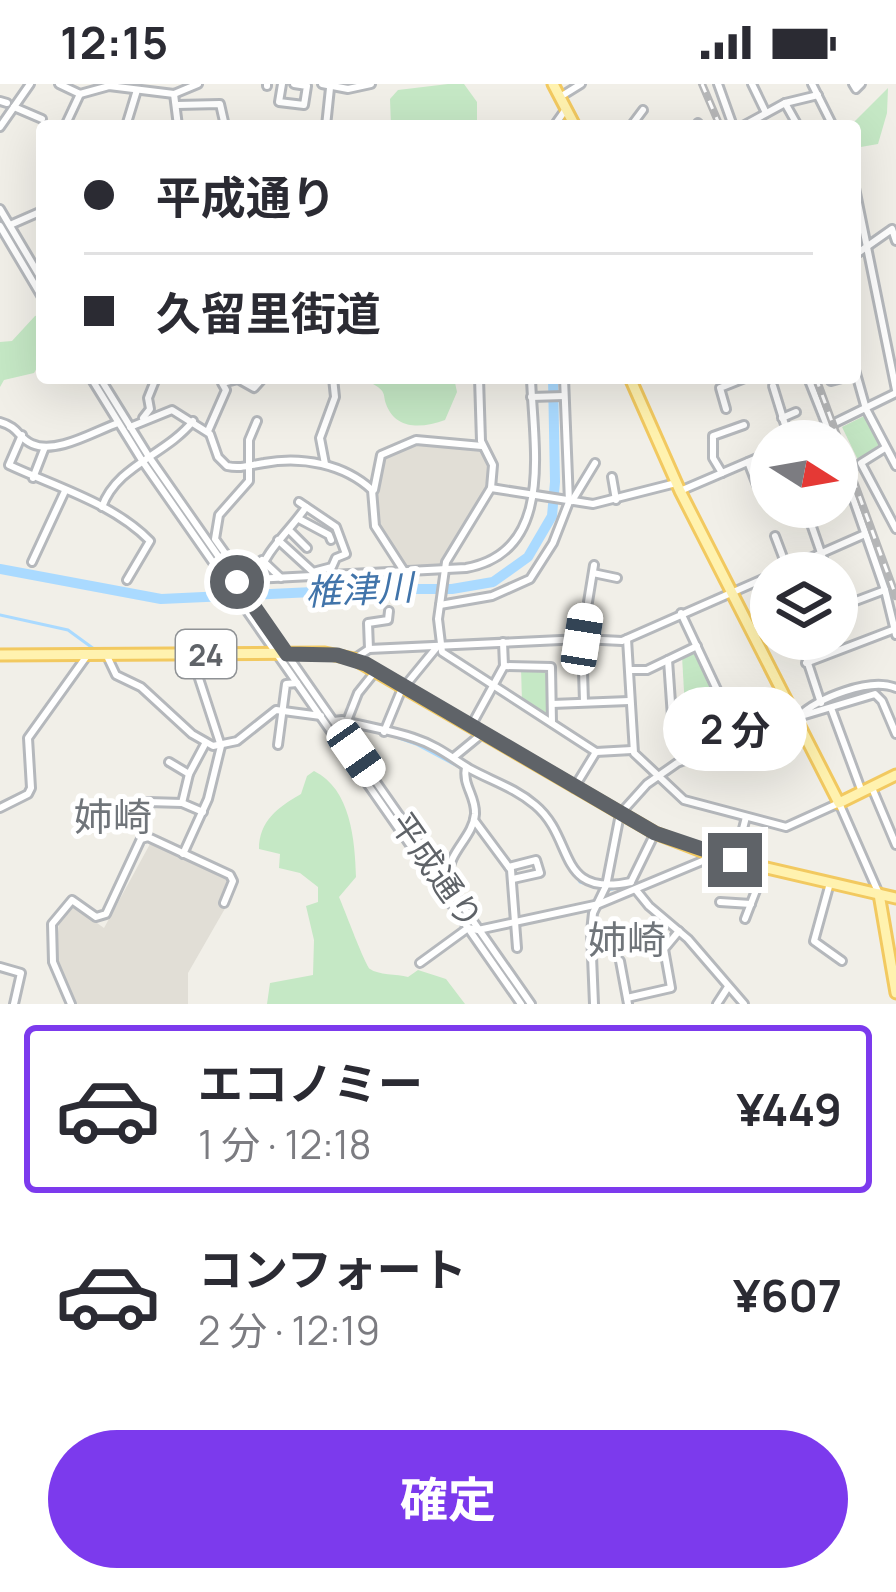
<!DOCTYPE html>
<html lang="ja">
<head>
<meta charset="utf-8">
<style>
	:root { --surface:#fff; --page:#f7f7f7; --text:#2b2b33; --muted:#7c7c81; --line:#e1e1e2; --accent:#7c3aed }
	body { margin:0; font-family:Manrope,"Noto Sans JP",sans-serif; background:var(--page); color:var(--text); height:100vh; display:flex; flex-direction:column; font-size:45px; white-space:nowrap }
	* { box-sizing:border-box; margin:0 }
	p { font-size:39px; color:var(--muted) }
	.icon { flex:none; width:66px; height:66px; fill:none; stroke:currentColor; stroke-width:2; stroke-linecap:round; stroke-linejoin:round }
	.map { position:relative; height:920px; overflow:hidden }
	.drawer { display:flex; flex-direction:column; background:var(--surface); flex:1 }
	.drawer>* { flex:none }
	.banner { position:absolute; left:36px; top:36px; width:825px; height:264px; border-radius:12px; box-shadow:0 12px 48px #0002; display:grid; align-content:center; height:264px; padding:0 48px; background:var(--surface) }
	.needle { width:78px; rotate:101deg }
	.buttons { position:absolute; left:750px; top:336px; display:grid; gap:24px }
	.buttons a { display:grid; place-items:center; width:108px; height:108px; border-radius:50%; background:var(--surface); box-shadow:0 12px 48px #0002; font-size:60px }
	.end { position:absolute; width:54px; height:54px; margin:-27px; border:15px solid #5f6368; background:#fff; box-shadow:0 0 0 6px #fff }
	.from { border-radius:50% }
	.bubble { position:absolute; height:84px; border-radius:42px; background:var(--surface); box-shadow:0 12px 48px #0002; font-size:39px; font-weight:700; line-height:84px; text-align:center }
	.car { position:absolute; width:36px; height:72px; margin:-36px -18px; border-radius:15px; box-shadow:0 0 9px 3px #0007; background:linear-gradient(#fff 24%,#345 0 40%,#fff 0 76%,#345 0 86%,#fff 0) }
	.banner b { display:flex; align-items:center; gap:42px; height:114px; font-size:45px }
	.banner b+b { border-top:3px solid var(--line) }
	.banner i { width:30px; height:30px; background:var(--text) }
	ul { padding:21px 0 0; list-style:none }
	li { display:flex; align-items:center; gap:36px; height:168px; margin:0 24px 18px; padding:0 24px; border:6px solid transparent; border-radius:12px }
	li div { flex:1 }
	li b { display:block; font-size:45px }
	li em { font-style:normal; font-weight:700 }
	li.on { border-color:var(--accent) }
	li>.icon { width:108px; height:108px; stroke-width:1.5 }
	.primary-button { display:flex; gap:24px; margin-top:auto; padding:24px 48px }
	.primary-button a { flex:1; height:138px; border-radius:72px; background:var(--accent); color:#fff; font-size:48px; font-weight:700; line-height:138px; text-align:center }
	.status { display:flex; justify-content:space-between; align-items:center; height:84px; padding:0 60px; background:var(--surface); direction:ltr }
	.status svg { height:33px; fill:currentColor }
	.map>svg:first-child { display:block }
	.education { fill:#e1ded6 }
	.green { fill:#c5e8c5 }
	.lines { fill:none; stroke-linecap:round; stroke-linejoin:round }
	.stream { stroke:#aadaff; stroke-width:3 }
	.river { stroke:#aadaff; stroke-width:10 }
	.minor-casing { stroke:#b5b8bc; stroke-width:12 }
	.major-casing { stroke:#f2c960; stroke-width:15 }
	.minor { stroke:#fff; stroke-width:6 }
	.major { stroke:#fff2af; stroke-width:9 }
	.rail-casing { stroke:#b6b7b8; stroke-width:8 }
	.rail { stroke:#fff; stroke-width:3; stroke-dasharray:9; stroke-linecap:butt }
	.route { stroke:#5f6368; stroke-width:15 }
	.labels { text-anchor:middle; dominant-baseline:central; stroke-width:10; stroke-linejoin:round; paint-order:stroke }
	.shield { fill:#fff; stroke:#8f9295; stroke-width:3 }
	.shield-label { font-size:30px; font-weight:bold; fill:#5f6368 }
	.street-label { font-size:33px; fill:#5f6368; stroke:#fff }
	.water-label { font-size:36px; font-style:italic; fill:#4174aa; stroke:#fff }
	.quarter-label { font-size:39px; fill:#70757a; stroke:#fff }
</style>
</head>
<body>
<div class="status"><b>12:15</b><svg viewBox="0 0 49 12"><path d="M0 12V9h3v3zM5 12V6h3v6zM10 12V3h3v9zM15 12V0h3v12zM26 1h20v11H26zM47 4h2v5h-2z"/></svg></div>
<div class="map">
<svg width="896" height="920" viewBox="0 0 896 920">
	<rect width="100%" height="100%" fill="#f1efe8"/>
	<!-- education -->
	<g class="education">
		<polygon points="418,358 480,364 490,380 482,417 440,482 408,484 376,439 374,420 382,373"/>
		<polygon points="150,760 227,793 229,799 222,817 227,821 188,889 188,920 76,920 56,871 59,838 72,821 104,844"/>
	</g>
	<!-- green -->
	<g class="green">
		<polygon points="448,0 464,0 477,18 477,42 391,42 390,15 398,6"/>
		<polygon points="888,4 887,29 878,60 855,64 855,42 850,42"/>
		<polygon points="42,230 41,277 34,289 4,296 0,303 0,258 12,257 35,232"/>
		<path d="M360,294H454L457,308L445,336C423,344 396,347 386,320C383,312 386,309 378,303C372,299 366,297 360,294Z"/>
		<polygon points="866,331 880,360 858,376 842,343"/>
		<polygon points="697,567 717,610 685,625 682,572"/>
		<polygon points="521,584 549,584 548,635 522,618"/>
		<path d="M314,687C351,705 355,757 356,793L339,813C344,824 365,881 370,885C378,891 397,890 408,893L418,886L446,895L465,920H267L270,899L313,891L314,856L306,822L318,818V803L300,789L279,784L280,770L259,765C259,737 278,723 301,710L307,692Z"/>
	</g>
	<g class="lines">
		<!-- stream -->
		<g class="stream">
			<polyline points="0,531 68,546 94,565"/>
			<polyline points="385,649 416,660 463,685"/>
			<polyline points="562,768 580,798 608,806 628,801 648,825"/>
		</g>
		<!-- river -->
		<polyline class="river" points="0,485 161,515 378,505 452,505 493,498 528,473 552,432 555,398 553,294"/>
		<defs>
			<g id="minor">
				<polyline points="59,0 80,10 109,2 174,10 198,0"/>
				<polyline points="282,0 279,18 304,21 307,2 294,0"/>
				<polyline points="322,0 348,5 371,0"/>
				<polyline points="718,0 733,42"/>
				<polyline points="752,0 766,29"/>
				<polyline points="812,0 833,42"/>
				<polyline points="853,0 856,5 861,0"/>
				<polyline points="267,2 267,0"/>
				<polyline points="174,10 178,42"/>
				<polyline points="560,13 581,0"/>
				<polyline points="0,17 7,19"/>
				<polyline points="785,19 798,42"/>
				<polyline points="177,21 220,20 225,42"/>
				<polyline points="14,23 42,35"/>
				<polyline points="698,39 699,42"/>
				<polyline points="65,42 80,10"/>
				<polyline points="126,42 137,6"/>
				<polyline points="326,42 330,4"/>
				<polyline points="554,42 566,25"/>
				<polyline points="631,42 643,26"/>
				<polyline points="743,42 785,19 818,11"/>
				<polyline points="0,43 30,0"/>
				<polyline points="855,104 896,306"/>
				<polyline points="0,125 42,196"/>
				<polyline points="10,141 42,127"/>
				<polyline points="0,142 42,213"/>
				<polyline points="855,171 892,145 896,157"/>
				<polyline points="855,286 866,325 896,382"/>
				<polyline points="91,294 143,378 521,920"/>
				<polyline points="100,294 149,373 531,920"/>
				<polyline points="479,294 481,357 493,381 491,404 446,478 438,535 442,568 596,668 632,666"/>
				<polyline points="808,294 833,357"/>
				<polyline points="828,294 831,297 842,294"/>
				<polyline points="773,302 790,357"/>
				<polyline points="531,313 564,312"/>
				<polyline points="726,325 720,304 745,294"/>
				<polyline points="143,334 150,325 148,314 156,294"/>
				<polyline points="782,334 796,328"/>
				<path d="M0,338C19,343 18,354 32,360C56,371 95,347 118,339"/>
				<path d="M130,343L172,326L210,350L218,373L227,382C241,385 250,381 264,379C302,372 344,380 372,406L375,442L404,487"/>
				<polyline points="208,347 226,306 222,299 238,295 254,304 263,294"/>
				<path d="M22,351L9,381C56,403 113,419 150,457L127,496"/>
				<polyline points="798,357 896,309"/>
				<polyline points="885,364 861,379 896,445"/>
				<polyline points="837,368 885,506 896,551"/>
				<polyline points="748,378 757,401"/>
				<polyline points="325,380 320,354 335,313 333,294"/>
				<polyline points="722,389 713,374 713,352 744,341"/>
				<polyline points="612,393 616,416"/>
				<polyline points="33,394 45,363"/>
				<polyline points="491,404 593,420 676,399"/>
				<polyline points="374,406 381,371 416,356 482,362"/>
				<polyline points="680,407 771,368"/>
				<polyline points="572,417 595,379"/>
				<path d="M102,423C117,381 166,371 193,337"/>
				<polyline points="299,435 329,451 331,456"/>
				<polyline points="811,440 828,489"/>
				<polyline points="290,447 307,464"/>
				<polyline points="775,452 789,489"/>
				<polyline points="278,456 313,488 332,483 336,474 346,470 336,443 299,418"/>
				<polyline points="262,476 281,494"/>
				<polyline points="32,478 65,407"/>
				<polyline points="593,489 617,494"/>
				<path d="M257,495C266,465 289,448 306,423"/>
				<path d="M236,496L466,484C556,468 533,361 531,294"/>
				<polyline points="244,496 215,455 219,431 249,397 249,356 257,337"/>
				<polyline points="440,521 492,512 530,495 553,459 569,418 564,294"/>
				<polyline points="837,524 885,506"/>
				<polyline points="627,555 634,669 684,716 786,743 839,719 879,810"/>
				<polyline points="800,555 821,619"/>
				<polyline points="369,565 368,539 388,536 389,527"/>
				<polyline points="106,570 116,591 141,603 192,650 213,662 237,657 276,626 321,632"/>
				<polyline points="354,575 369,565 582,555 622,557 865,450"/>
				<polyline points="668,576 672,633 688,674"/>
				<polyline points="806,579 895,545"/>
				<polyline points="504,582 551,583 552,639"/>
				<polyline points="629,586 647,586 697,562"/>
				<polyline points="405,602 437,563"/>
				<path d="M896,604C870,593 818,614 798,633L875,610L882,617L896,650"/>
				<polyline points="584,618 582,555 594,481"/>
				<polyline points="552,620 629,617"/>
				<polyline points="831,624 862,708"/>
				<polyline points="672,633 720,612 681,529"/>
				<path d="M334,637L342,636C366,643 391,646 414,654C436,661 452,674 470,685C492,697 515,704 535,721C576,755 555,814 631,798"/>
				<polyline points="347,637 358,609 374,589"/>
				<polyline points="471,642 504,582 503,558"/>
				<polyline points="384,648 403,602"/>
				<polyline points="278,661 286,600 297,599"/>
				<polyline points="455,672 483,649"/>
				<polyline points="169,678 189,690"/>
				<polyline points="574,704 596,668"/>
				<polyline points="872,704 896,761"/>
				<polyline points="182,719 189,690 205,660"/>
				<polyline points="0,724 28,710 31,704 28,654 86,573"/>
				<polyline points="474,736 511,786 517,864"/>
				<polyline points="141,755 141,730 148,718 182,719 203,728"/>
				<polyline points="183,770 208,715 221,662 191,570"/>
				<polyline points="735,776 746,733"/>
				<polyline points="509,783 536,776 540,789 513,795"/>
				<path d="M441,798L448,792C449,767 473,753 475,730C476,712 462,701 466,683"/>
				<polyline points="631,798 655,749"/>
				<polyline points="830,799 814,857 842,877"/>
				<polyline points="636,806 649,822 688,855 744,920"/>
				<polyline points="720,818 751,820"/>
				<polyline points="745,835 765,783"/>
				<polyline points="620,877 628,920"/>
				<polyline points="420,879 468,844 478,846 599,820 712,773"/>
				<polyline points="0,883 21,889 14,920"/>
				<polyline points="627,914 671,904 664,865 679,847"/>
				<polyline points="71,920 53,878 52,840 72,816 96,833 106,830 141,755 148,753 230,791 233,797 224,819"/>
				<polyline points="594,920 591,848 593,829 606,802 620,730 647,700 677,679 796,634"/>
				<polyline points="717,920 728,903"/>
			</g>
			<g id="major">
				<polyline points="553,0 575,42"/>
				<polyline points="630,294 680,407 839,719 896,691"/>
				<polyline points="0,571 325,569 354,575 655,749 715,772 896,814"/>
				<polyline points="879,810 896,909"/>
			</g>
		</defs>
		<!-- minor casing -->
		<use href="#minor" class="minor-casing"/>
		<!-- major casing -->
		<use href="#major" class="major-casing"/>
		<!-- minor -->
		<use href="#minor" class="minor"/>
		<!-- major -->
		<use href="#major" class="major"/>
		<defs>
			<g id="rail">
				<polyline points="702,0 720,42"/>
				<polyline points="816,294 896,512"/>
			</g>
		</defs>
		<!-- rail casing -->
		<use href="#rail" class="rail-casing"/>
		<!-- rail -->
		<use href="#rail" class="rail"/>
	</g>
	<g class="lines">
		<!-- route -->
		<polyline class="route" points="237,498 287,570 337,571 366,580 655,749 735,776"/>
	</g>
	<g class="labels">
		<!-- shield labels -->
		<rect class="shield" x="176" y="546" width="60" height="48" rx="9"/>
		<g class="shield-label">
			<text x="206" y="570">24</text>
		</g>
		<!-- street labels -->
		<g class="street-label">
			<text transform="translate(437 786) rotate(55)">平成通り</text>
		</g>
		<!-- water labels -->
		<g class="water-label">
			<text transform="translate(359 505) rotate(-3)">椎津川</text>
		</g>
		<!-- quarter labels -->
		<g class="quarter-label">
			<text x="113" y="732">姉崎</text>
			<text x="627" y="855">姉崎</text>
		</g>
	</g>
</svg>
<div class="buttons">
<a><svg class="needle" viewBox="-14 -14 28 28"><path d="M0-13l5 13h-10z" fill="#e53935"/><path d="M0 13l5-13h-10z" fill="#7c7c81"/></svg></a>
<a><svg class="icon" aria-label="layers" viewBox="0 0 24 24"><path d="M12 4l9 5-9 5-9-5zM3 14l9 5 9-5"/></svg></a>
</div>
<i class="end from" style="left:237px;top:498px"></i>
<i class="end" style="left:735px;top:776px"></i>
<div class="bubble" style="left:663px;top:603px;width:144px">2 分</div>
<i class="car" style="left:582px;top:555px;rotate:9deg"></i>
<i class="car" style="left:356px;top:669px;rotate:145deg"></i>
<div class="banner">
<b><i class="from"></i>平成通り</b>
<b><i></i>久留里街道</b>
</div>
</div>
<section class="drawer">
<ul>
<li class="on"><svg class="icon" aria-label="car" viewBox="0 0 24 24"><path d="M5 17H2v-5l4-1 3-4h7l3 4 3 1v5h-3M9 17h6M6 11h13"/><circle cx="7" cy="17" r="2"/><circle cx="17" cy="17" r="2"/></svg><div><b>エコノミー</b><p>1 分 · 12:18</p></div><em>¥449</em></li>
<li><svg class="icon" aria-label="car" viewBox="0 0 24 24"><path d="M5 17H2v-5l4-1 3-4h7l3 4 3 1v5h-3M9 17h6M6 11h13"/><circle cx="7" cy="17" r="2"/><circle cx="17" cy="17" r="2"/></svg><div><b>コンフォート</b><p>2 分 · 12:19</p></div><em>¥607</em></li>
</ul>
<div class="primary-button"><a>確定</a></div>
</section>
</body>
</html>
